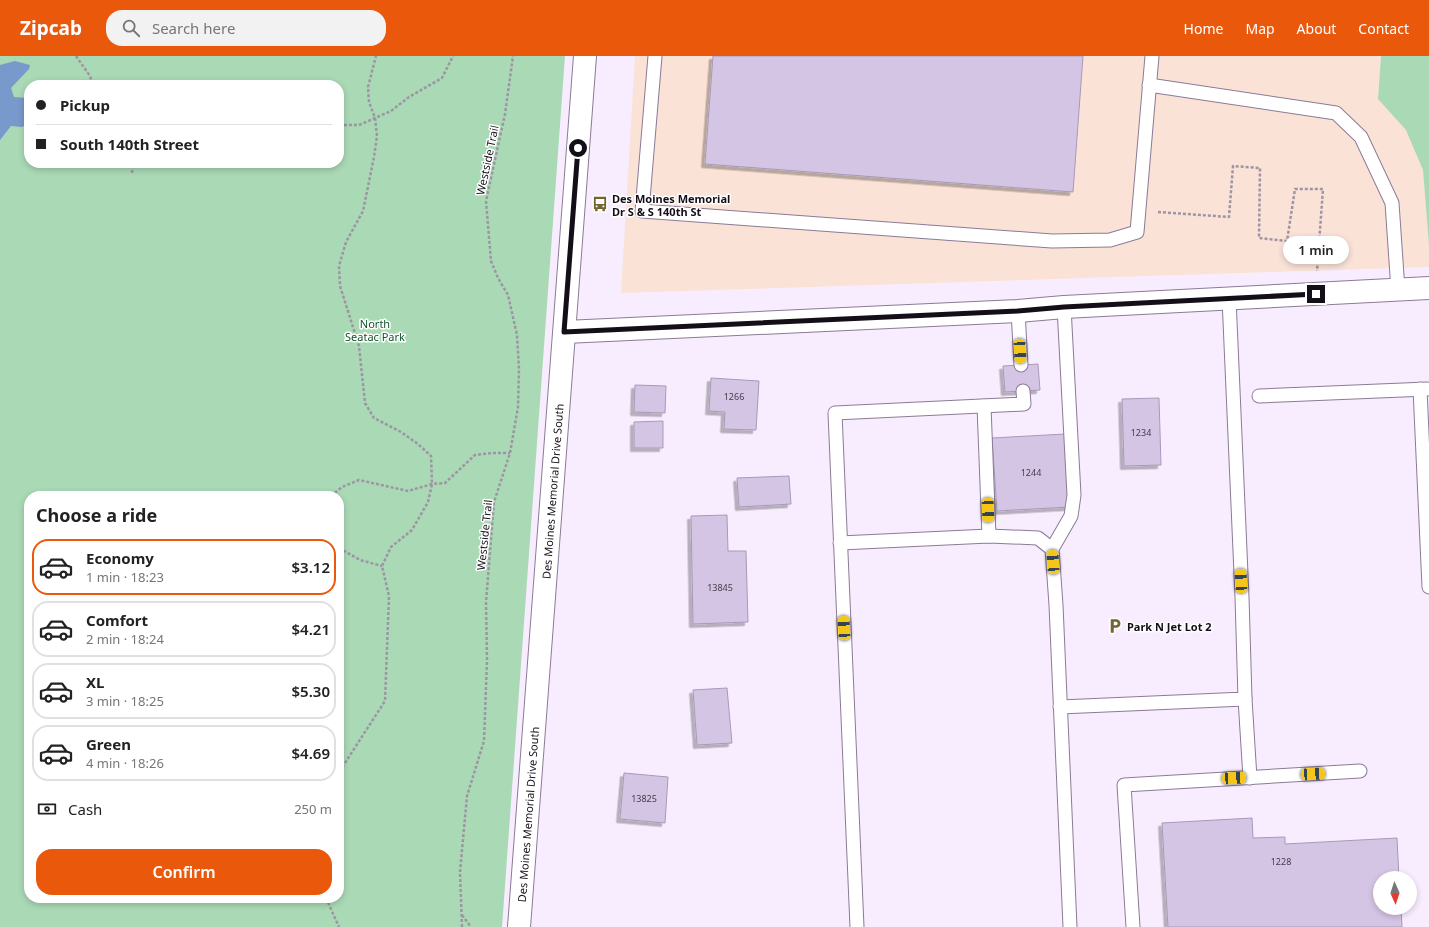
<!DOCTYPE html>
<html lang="en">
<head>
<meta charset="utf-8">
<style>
	:root { --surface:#fff; --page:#f2f2f2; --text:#222; --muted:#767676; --line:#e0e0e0; --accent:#ea580c }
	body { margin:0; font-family:"Noto Sans",sans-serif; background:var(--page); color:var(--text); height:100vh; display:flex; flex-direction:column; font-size:15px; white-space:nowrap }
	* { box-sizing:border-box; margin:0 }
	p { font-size:13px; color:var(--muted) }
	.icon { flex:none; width:22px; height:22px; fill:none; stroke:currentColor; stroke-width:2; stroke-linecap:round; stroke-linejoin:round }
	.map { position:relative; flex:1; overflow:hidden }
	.panel { position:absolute; left:24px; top:435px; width:320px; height:412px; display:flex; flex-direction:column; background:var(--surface); border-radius:16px; box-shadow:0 2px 6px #0003 }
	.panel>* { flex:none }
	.guide { position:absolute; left:24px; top:24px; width:320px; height:88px; border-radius:16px; box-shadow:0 2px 6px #0003; display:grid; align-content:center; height:88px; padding:0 12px; background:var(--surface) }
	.needle { width:26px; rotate:177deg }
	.controls { position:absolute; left:1373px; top:815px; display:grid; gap:8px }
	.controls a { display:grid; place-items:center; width:44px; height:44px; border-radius:50%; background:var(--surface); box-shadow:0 2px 6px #0003; font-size:20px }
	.end { position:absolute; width:18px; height:18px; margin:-9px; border:5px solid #140e18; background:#fff; box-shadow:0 0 0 2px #fff }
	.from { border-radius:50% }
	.bubble { position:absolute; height:28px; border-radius:14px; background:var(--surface); box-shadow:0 2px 6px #0003; font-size:13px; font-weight:600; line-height:28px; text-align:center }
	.car { position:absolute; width:12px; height:24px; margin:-12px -6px; border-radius:5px; box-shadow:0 0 3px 1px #0007; background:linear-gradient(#f5c518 24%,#345 0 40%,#f5c518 0 76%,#345 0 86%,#f5c518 0) }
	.guide b { display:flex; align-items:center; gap:14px; height:38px; font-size:15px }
	.guide b+b { border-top:1px solid var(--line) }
	.guide i { width:10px; height:10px; background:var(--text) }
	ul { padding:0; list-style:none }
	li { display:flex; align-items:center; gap:12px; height:56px; margin:0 8px 6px; padding:0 4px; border:2px solid var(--line); border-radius:16px }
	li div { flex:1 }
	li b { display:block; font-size:15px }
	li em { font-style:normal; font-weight:600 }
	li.selected { border-color:var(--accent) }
	li>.icon { width:36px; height:36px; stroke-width:1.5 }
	h2 { padding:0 12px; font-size:18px; line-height:48px }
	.pay { display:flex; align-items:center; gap:10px; height:44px; padding:0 12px; font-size:15px }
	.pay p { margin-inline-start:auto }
	.button { display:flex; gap:8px; margin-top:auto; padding:8px 12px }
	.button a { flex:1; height:46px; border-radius:16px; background:var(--accent); color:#fff; font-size:16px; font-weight:600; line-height:46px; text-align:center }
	header { display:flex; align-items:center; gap:24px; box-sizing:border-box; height:56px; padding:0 20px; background:var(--accent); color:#fff }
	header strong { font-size:19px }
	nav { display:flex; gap:22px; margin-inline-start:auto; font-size:14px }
	.search { width:280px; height:36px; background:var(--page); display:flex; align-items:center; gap:10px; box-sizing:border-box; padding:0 14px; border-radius:16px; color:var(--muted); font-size:15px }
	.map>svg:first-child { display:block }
	.industrial { fill:#fae2d7 }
	.green { fill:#aad9b5; fill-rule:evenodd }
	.water { fill:#7899cb }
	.building { fill:#d4c5e4; stroke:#a899b7; filter:url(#shadow) }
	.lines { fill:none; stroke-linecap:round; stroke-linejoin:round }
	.service-casing { stroke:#8b7b96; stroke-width:15 }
	.minor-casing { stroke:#8b7b96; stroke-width:24 }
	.secondary-casing { stroke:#8b7b96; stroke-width:24 }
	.path { stroke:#9e95a4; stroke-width:2.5; stroke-dasharray:3 2; stroke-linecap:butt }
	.service { stroke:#fff; stroke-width:13 }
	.minor { stroke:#fff; stroke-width:22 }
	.secondary { stroke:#fff; stroke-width:22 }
	.route { stroke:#140e18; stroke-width:5 }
	.labels { text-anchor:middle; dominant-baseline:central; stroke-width:3; stroke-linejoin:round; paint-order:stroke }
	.number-label { font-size:9px; fill:#443c4b }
	.street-label { font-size:11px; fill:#140e18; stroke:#fff }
	.poi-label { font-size:11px; font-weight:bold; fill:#140e18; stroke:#fff; text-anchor:start }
	.park-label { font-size:11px; fill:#11512b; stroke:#fff }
</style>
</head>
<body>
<header>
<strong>Zipcab</strong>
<div class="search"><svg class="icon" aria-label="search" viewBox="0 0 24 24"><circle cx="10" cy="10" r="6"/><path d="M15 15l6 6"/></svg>Search here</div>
<nav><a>Home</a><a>Map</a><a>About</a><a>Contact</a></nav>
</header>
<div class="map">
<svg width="1429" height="871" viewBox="0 0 1429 871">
	<defs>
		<filter id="shadow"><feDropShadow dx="-3.5" dy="3.5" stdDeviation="0" flood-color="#0004"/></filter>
	</defs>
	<rect width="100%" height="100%" fill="#f8edff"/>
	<!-- industrial -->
	<polygon class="industrial" points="635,0 1381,0 1378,43 1407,74 1423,114 1429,189 1429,211 621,237"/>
	<!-- green -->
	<g class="green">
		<path d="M0,0H565L502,871H0ZM29,29H339V107H29ZM29,440H339V842H29Z"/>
		<polygon points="1381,0 1429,0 1429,189 1423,114 1406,74 1378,43"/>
	</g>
	<!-- water -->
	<polygon class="water" points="15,5 30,9 29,13 11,32 14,41 29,42 29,67 22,71 11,70 0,84 0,9"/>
	<!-- building -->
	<g class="building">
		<polygon points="713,0 1083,0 1073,136 705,108"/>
		<polygon points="1038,308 1040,334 1005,336 1003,310"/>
		<polygon points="711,322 759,325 756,374 724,373 725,356 709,355"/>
		<polygon points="635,329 666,330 665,357 634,356"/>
		<polygon points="1159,342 1161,409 1124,410 1122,343"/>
		<polygon points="663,365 663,392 634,392 634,366"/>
		<polygon points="1065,378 1069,451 997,455 992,382"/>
		<polygon points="789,420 791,448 739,451 737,422"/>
		<polygon points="727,459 728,495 746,495 748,566 693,568 691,460"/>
		<polygon points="727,632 732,687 697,689 693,634"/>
		<polygon points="624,717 668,721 665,767 620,763"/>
		<polygon points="1252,762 1253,782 1285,781 1285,788 1397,782 1399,822 1380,822 1380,852 1401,852 1402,871 1168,871 1162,767"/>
	</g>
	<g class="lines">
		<defs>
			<g id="service">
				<polyline points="655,0 642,155 1052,185 1110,184 1137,176 1152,0"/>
				<polyline points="1149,29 1336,57 1361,81 1392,147 1398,234"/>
				<polyline points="1064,251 1074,439 1071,460 1052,493 1056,549 1070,871"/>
				<polyline points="1018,255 1021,309"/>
				<polyline points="1420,333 1429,531"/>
				<polyline points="1259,340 1427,333"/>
				<polyline points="984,350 989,480"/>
				<polyline points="840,487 989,480 1038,482 1052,493"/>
				<polyline points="1245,643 1250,722"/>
				<polyline points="1060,651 1245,643 1242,541 1229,242"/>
				<polyline points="857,871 835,357 1024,348 1023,335"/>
				<polyline points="1133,871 1124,729 1360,715"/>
			</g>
			<polyline id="minor" points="565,276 1018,255 1064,251 1429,232"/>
			<g id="secondary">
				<path id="s1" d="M519,871L585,0"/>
			</g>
		</defs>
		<!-- service casing -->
		<use href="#service" class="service-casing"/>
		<!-- minor casing -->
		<use href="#minor" class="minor-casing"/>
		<!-- secondary casing -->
		<use href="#secondary" class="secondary-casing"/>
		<!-- path -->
		<g class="path">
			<polyline points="76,0 90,20 93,29"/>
			<polyline points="339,69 359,69 391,55 409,41 442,22 453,0"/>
			<polyline points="132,117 133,107"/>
			<polyline points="1158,156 1229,161 1233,110 1260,112 1259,182 1287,185 1295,133 1323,133 1317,215"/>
			<polyline points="331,440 342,431 359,424 408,435 432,428 445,427 475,399 492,397 510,397"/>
			<polyline points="339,492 360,504 382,510"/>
			<polyline points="339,726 343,710 385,645 389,540 382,510 391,491 412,474 428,446 432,428 431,400 418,388 401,376 374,362 365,347 359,290 340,230 339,210 346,186 363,155 374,101 377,80 375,62 369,46 368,31 376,0"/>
			<polyline points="326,842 339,871"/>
			<polyline points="462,859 471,871"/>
			<polyline points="462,871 460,816 467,740 484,685 487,604 486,546 494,446 510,397 518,351 519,313 517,279 508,239 498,222 491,205 486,145 505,58 513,0"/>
		</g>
		<!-- service -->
		<use href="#service" class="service"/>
		<!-- minor -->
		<use href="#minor" class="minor"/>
		<!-- secondary -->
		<use href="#secondary" class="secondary"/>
	</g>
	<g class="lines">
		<!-- route -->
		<polyline class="route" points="578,92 564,276 1018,255 1064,251 1316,238"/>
	</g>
	<!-- icons -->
	<defs>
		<symbol id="bus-bare" viewBox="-9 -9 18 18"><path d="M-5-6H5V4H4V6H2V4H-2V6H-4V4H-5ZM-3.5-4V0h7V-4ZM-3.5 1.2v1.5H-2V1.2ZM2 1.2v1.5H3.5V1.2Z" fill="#746431" stroke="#fff" stroke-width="2.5" paint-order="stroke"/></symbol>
		<symbol id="parking-bare" viewBox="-9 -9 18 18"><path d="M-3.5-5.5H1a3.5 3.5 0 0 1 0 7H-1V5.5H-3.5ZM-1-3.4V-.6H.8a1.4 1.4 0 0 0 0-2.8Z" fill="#746431" stroke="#fff" stroke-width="2.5" paint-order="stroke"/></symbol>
	</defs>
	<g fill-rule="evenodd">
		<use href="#bus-bare" x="589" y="137" width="22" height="22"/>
		<use href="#parking-bare" x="1104" y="559" width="22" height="22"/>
	</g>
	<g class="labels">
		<!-- number labels -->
		<g class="number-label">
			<text x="734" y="340">1266</text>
			<text x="1141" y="376">1234</text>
			<text x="1031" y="416">1244</text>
			<text x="720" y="531">13845</text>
			<text x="644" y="742">13825</text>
			<text x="1281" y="805">1228</text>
		</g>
		<!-- street labels -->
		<g class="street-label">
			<text transform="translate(487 104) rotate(-78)">Westside Trail</text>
			<text stroke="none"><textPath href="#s1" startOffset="437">Des Moines Memorial Drive South</textPath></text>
			<text transform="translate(484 479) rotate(-84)">Westside Trail</text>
			<text stroke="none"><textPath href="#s1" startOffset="113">Des Moines Memorial Drive South</textPath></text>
		</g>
		<!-- poi labels -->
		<g class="poi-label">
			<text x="612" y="142">Des Moines Memorial<tspan x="612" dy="13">Dr S &amp; S 140th St</tspan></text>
			<text x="1127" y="570">Park N Jet Lot 2</text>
		</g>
		<!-- park labels -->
		<g class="park-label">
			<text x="375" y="267">North<tspan x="375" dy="13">Seatac Park</tspan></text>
		</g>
	</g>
</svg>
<div class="controls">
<a><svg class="needle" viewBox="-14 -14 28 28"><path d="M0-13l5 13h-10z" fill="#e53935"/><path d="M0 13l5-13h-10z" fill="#767676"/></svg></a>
</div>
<i class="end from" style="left:578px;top:92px"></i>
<i class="end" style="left:1316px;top:238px"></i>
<div class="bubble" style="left:1283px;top:180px;width:66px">1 min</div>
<i class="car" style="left:1020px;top:295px;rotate:177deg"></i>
<i class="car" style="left:988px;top:454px;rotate:178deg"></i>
<i class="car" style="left:1053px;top:506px;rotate:356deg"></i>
<i class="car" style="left:1241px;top:525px;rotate:357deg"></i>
<i class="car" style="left:844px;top:572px;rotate:357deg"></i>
<i class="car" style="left:1313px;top:718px;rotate:87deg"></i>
<i class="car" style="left:1234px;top:722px;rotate:87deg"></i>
<div class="guide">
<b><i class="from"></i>Pickup</b>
<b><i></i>South 140th Street</b>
</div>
<section class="panel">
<h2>Choose a ride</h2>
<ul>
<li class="selected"><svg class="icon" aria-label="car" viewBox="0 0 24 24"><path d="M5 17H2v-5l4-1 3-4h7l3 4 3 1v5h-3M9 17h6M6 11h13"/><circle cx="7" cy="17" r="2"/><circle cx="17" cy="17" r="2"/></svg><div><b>Economy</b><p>1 min · 18:23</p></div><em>$3.12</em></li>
<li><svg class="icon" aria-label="car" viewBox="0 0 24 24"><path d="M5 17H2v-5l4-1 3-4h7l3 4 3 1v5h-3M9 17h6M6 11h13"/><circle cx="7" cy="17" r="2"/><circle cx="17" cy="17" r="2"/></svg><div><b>Comfort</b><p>2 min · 18:24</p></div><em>$4.21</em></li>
<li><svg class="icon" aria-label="car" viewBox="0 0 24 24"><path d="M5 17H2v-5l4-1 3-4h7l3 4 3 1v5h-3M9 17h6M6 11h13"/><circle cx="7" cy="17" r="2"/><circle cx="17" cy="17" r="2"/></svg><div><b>XL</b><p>3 min · 18:25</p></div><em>$5.30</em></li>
<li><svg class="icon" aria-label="car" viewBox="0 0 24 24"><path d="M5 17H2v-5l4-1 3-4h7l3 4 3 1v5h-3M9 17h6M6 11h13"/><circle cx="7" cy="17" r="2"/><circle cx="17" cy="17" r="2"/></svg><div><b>Green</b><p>4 min · 18:26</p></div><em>$4.69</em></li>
</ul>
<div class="pay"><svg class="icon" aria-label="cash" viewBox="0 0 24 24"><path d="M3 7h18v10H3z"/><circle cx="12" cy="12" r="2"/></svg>Cash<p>250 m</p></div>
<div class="button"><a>Confirm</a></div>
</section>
</div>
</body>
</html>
